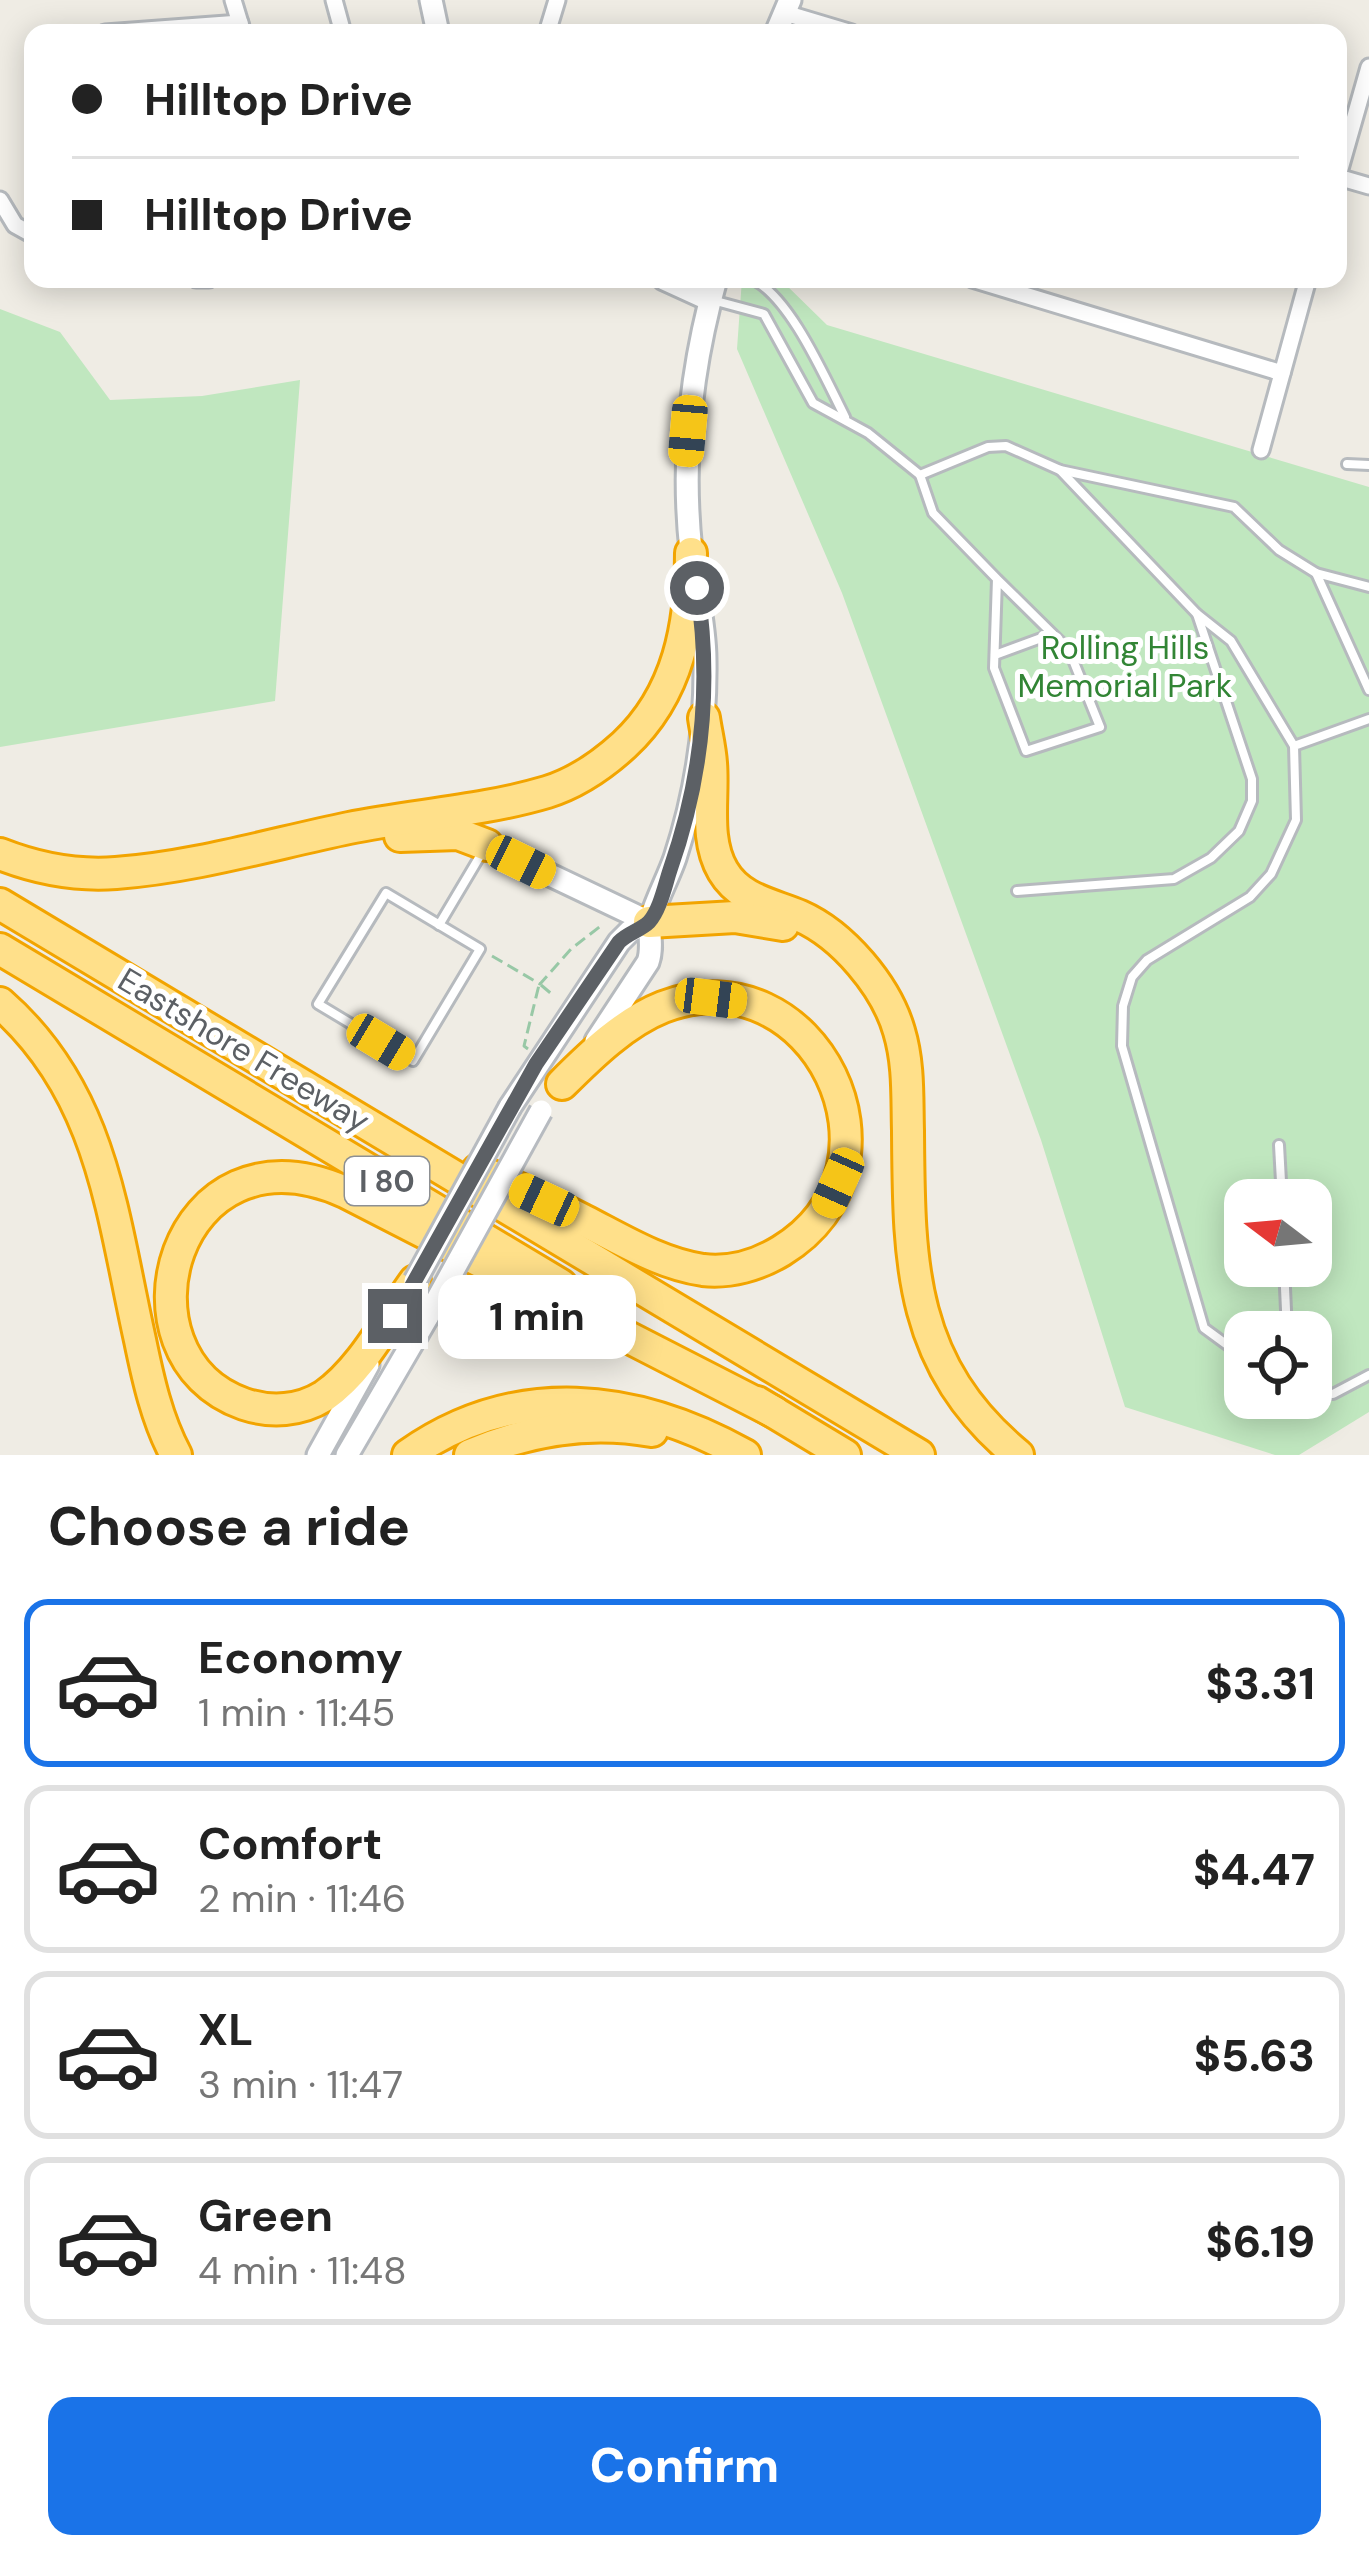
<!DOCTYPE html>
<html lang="en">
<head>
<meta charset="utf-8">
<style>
	:root { --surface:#fff; --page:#f6f6f6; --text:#222; --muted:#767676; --line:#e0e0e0; --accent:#1a73e8 }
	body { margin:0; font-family:"DM Sans",sans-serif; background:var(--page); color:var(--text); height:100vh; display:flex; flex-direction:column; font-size:45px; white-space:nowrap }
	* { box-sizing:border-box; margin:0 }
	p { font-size:39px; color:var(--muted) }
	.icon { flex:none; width:66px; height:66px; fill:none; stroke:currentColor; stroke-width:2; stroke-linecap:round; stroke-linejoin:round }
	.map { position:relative; height:1455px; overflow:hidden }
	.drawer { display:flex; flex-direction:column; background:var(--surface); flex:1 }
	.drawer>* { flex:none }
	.hud { position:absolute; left:24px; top:24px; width:1323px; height:264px; border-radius:24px; box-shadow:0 6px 30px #0003; display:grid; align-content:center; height:264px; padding:0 48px; background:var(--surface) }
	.needle { width:78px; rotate:286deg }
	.buttons { position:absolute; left:1224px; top:1179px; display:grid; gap:24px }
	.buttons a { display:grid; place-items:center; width:108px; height:108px; border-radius:24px; background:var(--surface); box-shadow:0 6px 30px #0003; font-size:60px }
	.end { position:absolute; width:54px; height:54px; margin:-27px; border:15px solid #5c6065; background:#fff; box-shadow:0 0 0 6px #fff }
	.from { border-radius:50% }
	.bubble { position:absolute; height:84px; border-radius:24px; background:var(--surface); box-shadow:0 6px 30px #0003; font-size:39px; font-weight:800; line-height:84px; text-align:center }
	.car { position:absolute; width:36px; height:72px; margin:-36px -18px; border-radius:15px; box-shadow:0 0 9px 3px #0007; background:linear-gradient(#f5c518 24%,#345 0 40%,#f5c518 0 76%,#345 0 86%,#f5c518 0) }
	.hud b { display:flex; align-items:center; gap:42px; height:114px; font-size:45px }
	.hud b+b { border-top:3px solid var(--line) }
	.hud i { width:30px; height:30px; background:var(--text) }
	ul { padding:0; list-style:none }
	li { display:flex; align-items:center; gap:36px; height:168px; margin:0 24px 18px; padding:0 24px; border:6px solid var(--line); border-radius:24px }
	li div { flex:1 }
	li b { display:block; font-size:45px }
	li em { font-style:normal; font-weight:800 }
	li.on { border-color:var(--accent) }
	li>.icon { width:108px; height:108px; stroke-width:1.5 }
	h2 { padding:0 48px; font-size:54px; line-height:144px }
	.cta { display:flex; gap:24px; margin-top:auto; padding:24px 48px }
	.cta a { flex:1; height:138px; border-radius:24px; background:var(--accent); color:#fff; font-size:48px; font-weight:800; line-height:138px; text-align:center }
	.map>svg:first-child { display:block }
	.green { fill:#c0e7bf; fill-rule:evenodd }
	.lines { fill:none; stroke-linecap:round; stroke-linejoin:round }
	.service-casing { stroke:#b6babe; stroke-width:14 }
	.minor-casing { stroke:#b6babe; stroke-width:21 }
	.tertiary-casing { stroke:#b6babe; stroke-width:27 }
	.secondary-casing { stroke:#b7bbc0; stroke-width:27 }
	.motorway-casing { stroke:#f2a400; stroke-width:36 }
	.path { stroke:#98c8a6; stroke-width:3; stroke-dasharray:12 6; stroke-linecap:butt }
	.service { stroke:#fff; stroke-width:8 }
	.minor { stroke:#fff; stroke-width:15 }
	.tertiary { stroke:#fff; stroke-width:21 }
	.secondary { stroke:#fff; stroke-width:21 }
	.motorway { stroke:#ffe08a; stroke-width:30 }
	.secondary-bridge-casing { stroke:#b7bbc0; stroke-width:27; stroke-linecap:butt }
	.secondary-bridge { stroke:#fff; stroke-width:21 }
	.route { stroke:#5c6065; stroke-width:15 }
	.labels { text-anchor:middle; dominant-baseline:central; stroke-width:10; stroke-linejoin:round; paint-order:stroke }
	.shield { fill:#fff; stroke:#8d9093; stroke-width:3 }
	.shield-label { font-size:30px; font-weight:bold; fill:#5c6065 }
	.park-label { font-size:33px; fill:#328535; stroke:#fff }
	.street-label { font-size:33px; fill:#5c6065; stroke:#fff }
</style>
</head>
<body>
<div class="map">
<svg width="1369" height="1455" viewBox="0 0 1369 1455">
	<rect width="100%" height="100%" fill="#efece4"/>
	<!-- green -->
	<g class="green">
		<path d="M742,279H780L827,325L1369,487V1412L1299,1455H1275L1125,1407L1041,1140L842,593L737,349ZM1245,1200H1311V1266H1245ZM1245,1332H1311V1398H1245Z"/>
		<polygon points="0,309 60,332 110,400 202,396 300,380 275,701 0,747"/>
	</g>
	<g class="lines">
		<defs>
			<g id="service">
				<path d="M751,279C789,294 826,380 845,417"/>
				<polyline points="716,301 764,314 813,403 868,433 920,475"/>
				<polyline points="1347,464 1369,465"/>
				<polyline points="1060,470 1197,614 1231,641 1294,746"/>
				<polyline points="997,579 1069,650 1100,727 1026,751 994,668 997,579 933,513 920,475 988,447 1006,446 1060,470 1234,507 1279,550 1316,573"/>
				<polyline points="1369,587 1316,573 1369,690"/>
				<polyline points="995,655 1052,634"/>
				<polyline points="1017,891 1174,879 1211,858 1239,831 1252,801 1252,779 1197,614"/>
				<polygon points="386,893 480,949 413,1061 318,1004"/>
				<polyline points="439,925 483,851"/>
				<polyline points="1279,1145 1282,1200"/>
				<polyline points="1284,1266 1287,1332"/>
				<polyline points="1245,1358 1204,1328 1122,1046 1123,1006 1132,977 1147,960 1250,897 1271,874 1296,820 1294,746 1369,719"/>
				<polyline points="1311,1393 1333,1394 1369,1375"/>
			</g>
			<g id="minor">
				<polyline points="233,0 243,33"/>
				<polyline points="334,0 343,33"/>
				<polyline points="785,13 852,33"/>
				<polyline points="105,33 240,23"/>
				<polyline points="547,33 557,0"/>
				<polyline points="1338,176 1369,67"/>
				<polyline points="1338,177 1369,186"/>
				<polyline points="0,200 15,225 33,235"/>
				<polyline points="196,279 209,279"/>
				<polyline points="972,279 1282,373"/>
				<polyline points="1261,450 1308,279"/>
			</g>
			<g id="tertiary">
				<polyline points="431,0 438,33"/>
				<polyline points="776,33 790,0"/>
				<polyline points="664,279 710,300"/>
				<polyline points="487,845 649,922"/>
				<path d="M596,1041L648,962C654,946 647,931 651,918C657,898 668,878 675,858C696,794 706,727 705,660C705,623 695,587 691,551C681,459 691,368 716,279"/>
			</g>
			<g id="secondary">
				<polyline points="510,1107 619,942 630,931 649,922"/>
				<polyline points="318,1455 368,1365"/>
				<polyline points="347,1455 428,1316"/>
			</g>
			<g id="motorway">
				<path d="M704,718C706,732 710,748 711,763C714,798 704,839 723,871C740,900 772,904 800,916C843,935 886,986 899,1031C909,1064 907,1097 908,1131C909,1262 908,1364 1018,1455"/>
				<polyline points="400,836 458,834 487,845"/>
				<path d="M0,854C38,869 76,876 116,873C195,867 272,844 349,828C414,815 483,811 547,792C576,783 602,765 624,745C679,694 691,624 691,553"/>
				<polyline points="0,904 919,1455"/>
				<polyline points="649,922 735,917 783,925"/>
				<polyline points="0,949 561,1285"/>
				<path d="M0,1003C103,1093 112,1215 140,1340C148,1379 157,1420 176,1455"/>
				<path d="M478,1170C514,1186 550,1203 585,1221C622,1240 661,1264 703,1270C730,1273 758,1265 781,1251C920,1166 814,949 663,1007C625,1022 591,1055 562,1084"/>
				<path d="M415,1281C388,1318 362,1370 324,1396C300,1411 271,1413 244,1404C108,1356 173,1116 345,1192L774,1412"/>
				<polyline points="757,1402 845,1455"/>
				<path d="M408,1455C516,1379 636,1394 745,1455"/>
				<path d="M470,1455C528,1430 590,1420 652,1431"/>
			</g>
		</defs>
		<!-- service casing -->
		<use href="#service" class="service-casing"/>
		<!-- minor casing -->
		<use href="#minor" class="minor-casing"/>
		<!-- tertiary casing -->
		<use href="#tertiary" class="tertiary-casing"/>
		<!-- secondary casing -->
		<use href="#secondary" class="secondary-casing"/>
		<!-- motorway casing -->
		<use href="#motorway" class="motorway-casing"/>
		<!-- path -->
		<g class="path">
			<polyline points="492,956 540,984 571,949 602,925"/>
			<polyline points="541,985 554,996"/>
			<polyline points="528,1049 524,1046 539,985"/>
		</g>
		<!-- service -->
		<use href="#service" class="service"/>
		<!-- minor -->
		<use href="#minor" class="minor"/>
		<!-- tertiary -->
		<use href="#tertiary" class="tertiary"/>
		<!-- secondary -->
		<use href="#secondary" class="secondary"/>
		<!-- motorway -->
		<use href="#motorway" class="motorway"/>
		<defs>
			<g id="secondary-bridge">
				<polyline points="415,1281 510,1107"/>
				<polyline points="428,1316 541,1111"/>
			</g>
		</defs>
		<!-- secondary-bridge casing -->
		<use href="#secondary-bridge" class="secondary-bridge-casing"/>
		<!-- secondary-bridge -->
		<use href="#secondary-bridge" class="secondary-bridge"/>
	</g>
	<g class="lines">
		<!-- route -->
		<path class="route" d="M395,1316L536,1064L619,942C628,933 641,930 649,922C660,910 665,885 670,870C702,779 712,684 697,588"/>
	</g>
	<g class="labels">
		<!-- shield labels -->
		<rect class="shield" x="345" y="1157" width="84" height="48" rx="9"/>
		<g class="shield-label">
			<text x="387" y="1181">I 80</text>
		</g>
		<!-- park labels -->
		<g class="park-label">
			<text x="1125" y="647">Rolling Hills<tspan x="1125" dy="38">Memorial Park</tspan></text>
		</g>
		<!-- street labels -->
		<g class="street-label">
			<text transform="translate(244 1050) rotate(31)">Eastshore Freeway</text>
		</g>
	</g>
</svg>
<div class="buttons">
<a><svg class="needle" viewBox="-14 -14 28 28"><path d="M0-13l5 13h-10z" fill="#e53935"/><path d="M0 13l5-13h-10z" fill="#767676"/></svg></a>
<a><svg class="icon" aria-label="locate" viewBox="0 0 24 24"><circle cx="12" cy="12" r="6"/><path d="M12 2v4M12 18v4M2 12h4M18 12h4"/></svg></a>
</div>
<i class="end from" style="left:697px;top:588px"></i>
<i class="end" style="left:395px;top:1316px"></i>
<div class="bubble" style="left:438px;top:1275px;width:198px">1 min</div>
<i class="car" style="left:688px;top:431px;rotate:185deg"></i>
<i class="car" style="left:521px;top:862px;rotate:116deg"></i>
<i class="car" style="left:711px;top:998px;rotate:97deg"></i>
<i class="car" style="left:381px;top:1042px;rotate:121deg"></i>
<i class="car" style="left:838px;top:1183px;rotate:204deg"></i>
<i class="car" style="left:544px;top:1200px;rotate:295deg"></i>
<div class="hud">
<b><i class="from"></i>Hilltop Drive</b>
<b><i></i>Hilltop Drive</b>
</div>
</div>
<section class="drawer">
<h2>Choose a ride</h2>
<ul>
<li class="on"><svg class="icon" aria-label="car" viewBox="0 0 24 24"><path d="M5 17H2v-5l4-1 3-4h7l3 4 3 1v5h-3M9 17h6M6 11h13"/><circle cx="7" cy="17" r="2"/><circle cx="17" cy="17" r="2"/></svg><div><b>Economy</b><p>1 min · 11:45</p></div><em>$3.31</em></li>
<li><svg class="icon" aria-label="car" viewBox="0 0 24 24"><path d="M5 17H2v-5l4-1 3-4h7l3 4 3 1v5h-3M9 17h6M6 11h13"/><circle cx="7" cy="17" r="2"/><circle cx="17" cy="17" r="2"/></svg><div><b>Comfort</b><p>2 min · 11:46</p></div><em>$4.47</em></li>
<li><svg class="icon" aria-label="car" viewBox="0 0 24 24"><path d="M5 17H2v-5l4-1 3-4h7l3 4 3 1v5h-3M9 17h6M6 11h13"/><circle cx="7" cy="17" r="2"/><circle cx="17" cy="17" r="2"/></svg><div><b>XL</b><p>3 min · 11:47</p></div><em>$5.63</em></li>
<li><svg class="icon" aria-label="car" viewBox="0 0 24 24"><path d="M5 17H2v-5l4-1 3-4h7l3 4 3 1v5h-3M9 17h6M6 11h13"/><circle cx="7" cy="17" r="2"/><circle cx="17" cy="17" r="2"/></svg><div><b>Green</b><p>4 min · 11:48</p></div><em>$6.19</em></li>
</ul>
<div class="cta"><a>Confirm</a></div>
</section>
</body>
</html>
